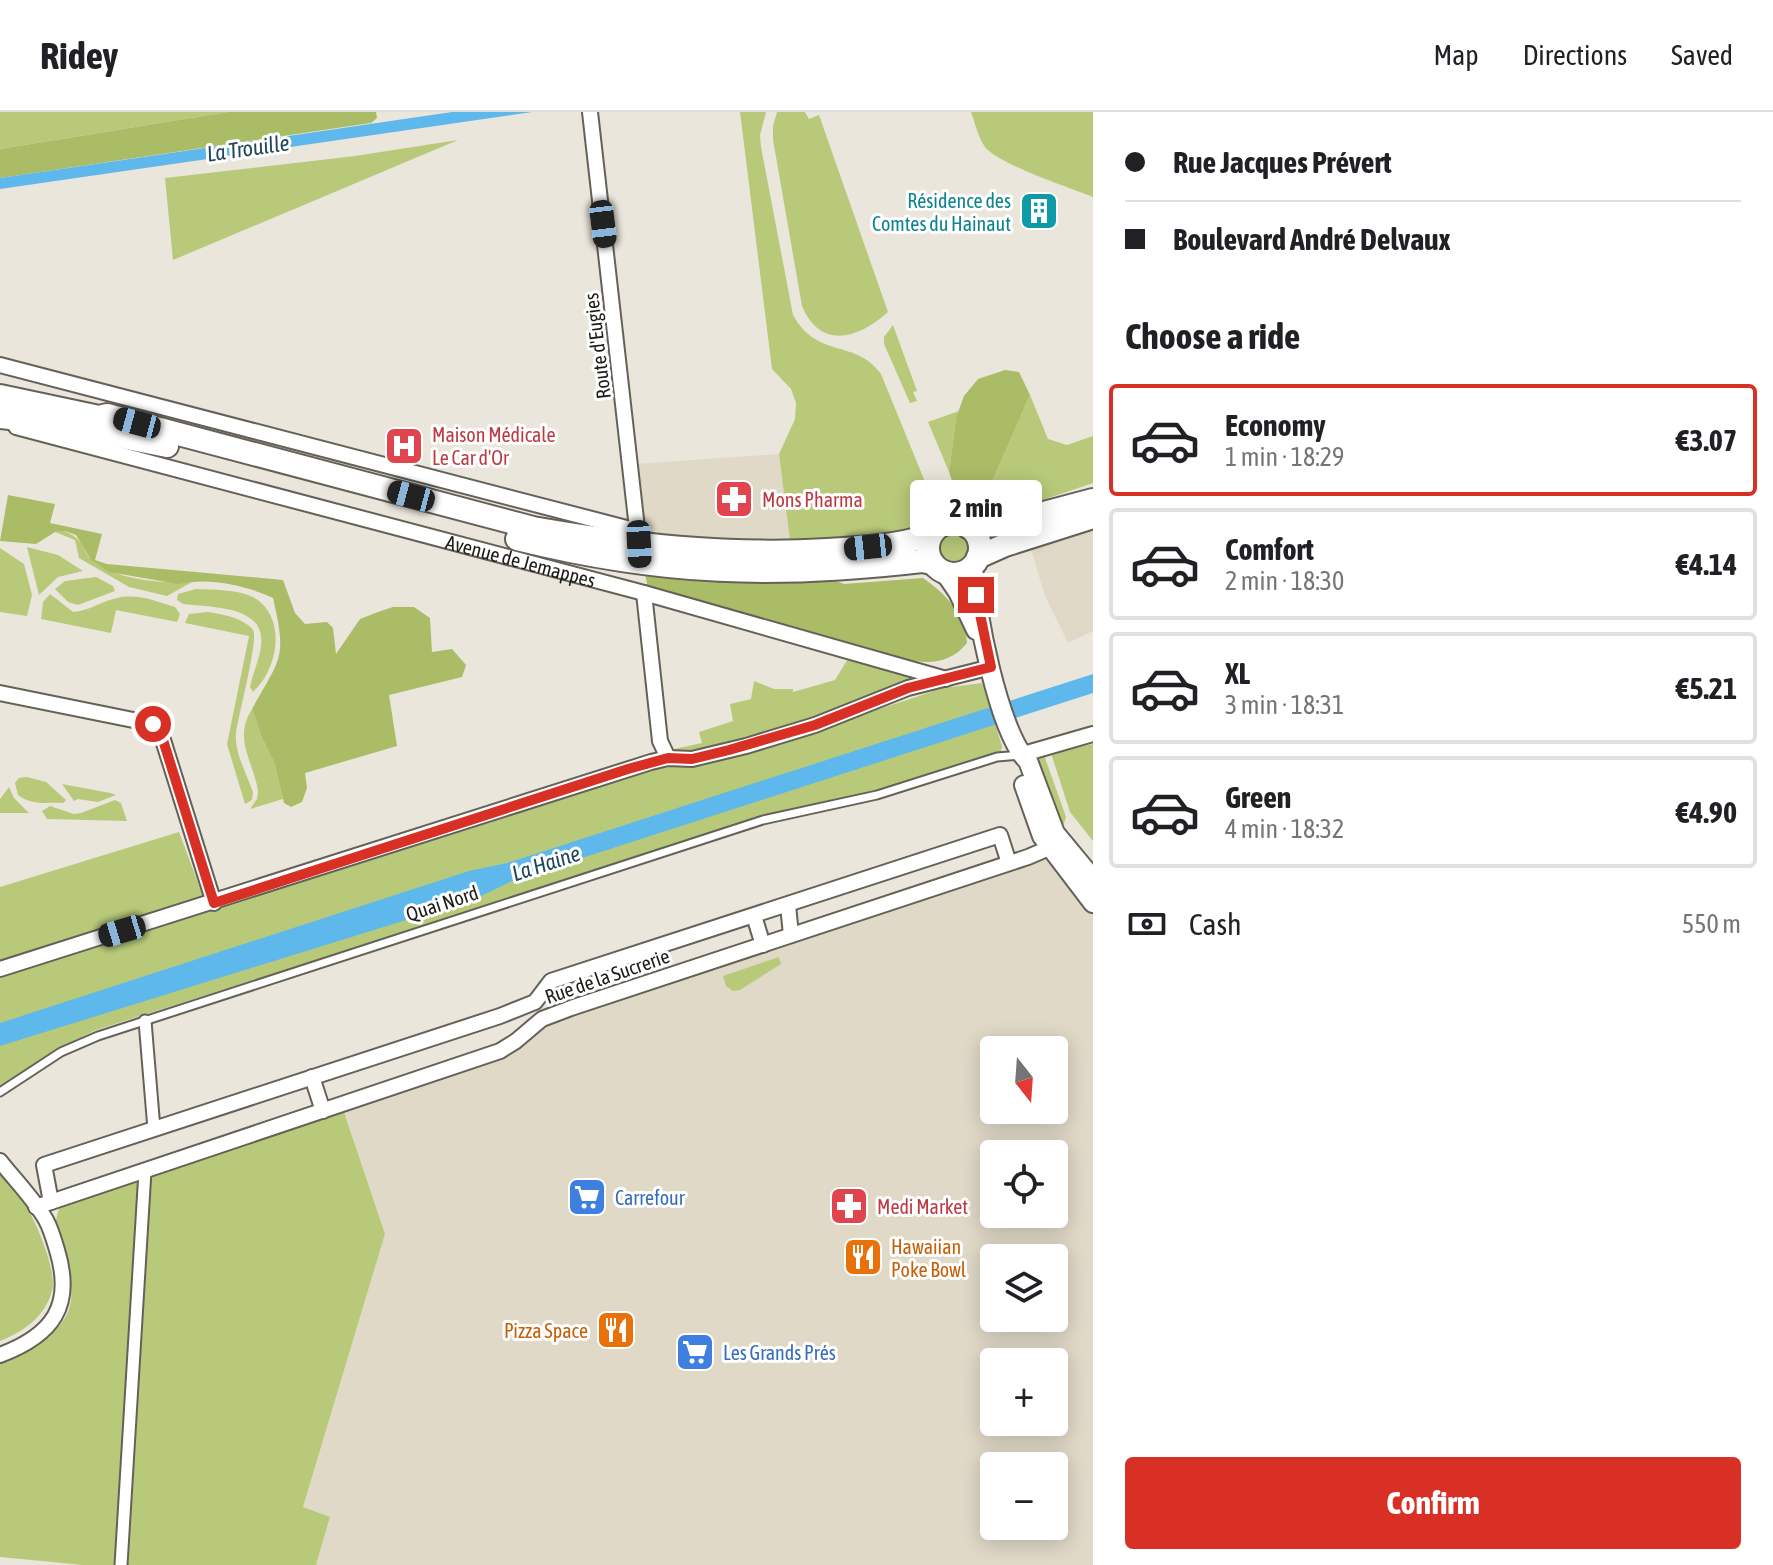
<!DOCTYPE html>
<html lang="en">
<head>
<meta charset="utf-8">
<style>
	:root { --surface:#fff; --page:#f6f6f6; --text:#202124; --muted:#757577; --line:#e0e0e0; --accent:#d93025 }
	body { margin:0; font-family:"Asap Condensed",sans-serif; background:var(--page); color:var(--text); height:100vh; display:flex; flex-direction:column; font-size:30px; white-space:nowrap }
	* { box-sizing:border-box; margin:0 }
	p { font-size:26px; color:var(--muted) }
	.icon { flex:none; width:44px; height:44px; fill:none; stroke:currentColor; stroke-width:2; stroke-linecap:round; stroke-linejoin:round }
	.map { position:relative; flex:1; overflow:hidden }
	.side { display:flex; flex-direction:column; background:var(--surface); width:680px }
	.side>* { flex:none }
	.hud { display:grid; align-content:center; height:176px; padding:0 32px; background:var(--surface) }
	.needle { width:52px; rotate:163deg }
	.buttons { position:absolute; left:980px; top:924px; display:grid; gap:16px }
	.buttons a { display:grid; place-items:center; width:88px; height:88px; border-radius:8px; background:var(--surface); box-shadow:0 4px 20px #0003; font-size:40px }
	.end { position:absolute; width:36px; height:36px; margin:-18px; border:10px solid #d93025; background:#fff; box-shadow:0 0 0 4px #fff }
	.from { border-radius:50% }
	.bubble { position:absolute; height:56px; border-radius:8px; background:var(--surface); box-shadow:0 4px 20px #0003; font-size:26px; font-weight:700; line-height:56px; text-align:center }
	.car { position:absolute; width:24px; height:48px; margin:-24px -12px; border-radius:10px; box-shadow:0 0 6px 2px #0007; background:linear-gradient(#222 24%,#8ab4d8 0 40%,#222 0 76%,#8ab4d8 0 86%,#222 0) }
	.hud b { display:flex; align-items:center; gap:28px; height:76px; font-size:30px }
	.hud b+b { border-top:2px solid var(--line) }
	.hud i { width:20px; height:20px; background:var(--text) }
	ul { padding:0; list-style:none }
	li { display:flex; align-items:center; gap:24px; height:112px; margin:0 16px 12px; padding:0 16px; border:4px solid var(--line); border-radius:8px }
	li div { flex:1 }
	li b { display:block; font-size:30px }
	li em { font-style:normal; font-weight:700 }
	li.current { border-color:var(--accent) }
	li>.icon { width:72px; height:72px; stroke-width:1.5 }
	h2 { padding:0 32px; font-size:36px; line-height:96px }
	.pay { display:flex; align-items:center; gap:20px; height:88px; padding:0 32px; font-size:30px }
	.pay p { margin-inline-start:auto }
	.primary-button { display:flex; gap:16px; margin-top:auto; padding:16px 32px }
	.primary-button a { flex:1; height:92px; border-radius:8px; background:var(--accent); color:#fff; font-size:32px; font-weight:700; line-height:92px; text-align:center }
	header { display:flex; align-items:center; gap:48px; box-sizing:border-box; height:112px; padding:0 40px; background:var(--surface); border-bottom:2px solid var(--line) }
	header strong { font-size:38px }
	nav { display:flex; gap:44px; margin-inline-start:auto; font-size:28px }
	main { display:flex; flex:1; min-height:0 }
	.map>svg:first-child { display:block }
	.built { fill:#e0d9c8; fill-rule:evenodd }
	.green { fill:#b8ca7a }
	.forest { fill:#aabc66 }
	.water { fill:#5eb8eb }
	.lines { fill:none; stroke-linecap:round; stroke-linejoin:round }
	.service-casing { stroke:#656158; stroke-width:11 }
	.pedestrian-casing { stroke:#656158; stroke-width:15 }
	.minor-casing { stroke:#656158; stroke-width:18 }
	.tertiary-casing { stroke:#656158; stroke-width:22 }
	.primary-casing { stroke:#656158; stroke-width:26 }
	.service { stroke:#fff; stroke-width:7 }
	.pedestrian { stroke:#fff; stroke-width:11 }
	.minor { stroke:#fff; stroke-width:14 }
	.tertiary { stroke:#fff; stroke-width:18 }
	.primary { stroke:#fff; stroke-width:22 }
	.route { stroke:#d93025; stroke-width:10 }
	.labels { text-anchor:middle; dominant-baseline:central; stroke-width:6; stroke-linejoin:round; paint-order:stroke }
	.culture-label { font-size:20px; fill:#0d838f; stroke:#fff; text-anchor:end }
	.street-label { font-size:20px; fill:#1d1c18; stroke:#fff }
	.health-label { font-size:20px; fill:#be3a42; stroke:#fff; text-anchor:start }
	.shop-label { font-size:20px; fill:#366cbe; stroke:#fff; text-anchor:start }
	.food-label { font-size:20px; fill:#c56008; stroke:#fff; text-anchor:start }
	.water-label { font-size:22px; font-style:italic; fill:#20465c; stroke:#fff }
</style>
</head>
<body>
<header>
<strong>Ridey</strong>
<nav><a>Map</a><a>Directions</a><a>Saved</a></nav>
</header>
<main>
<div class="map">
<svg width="1093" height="1453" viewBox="0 0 1093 1453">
	<rect width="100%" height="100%" fill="#eae6dc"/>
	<!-- built -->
	<g class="built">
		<polygon points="779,342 790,429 724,430 659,422 644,408 639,383 636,352"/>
		<polygon points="1093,396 1093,519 1068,531 1045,484 1025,417"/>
		<path d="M1049,736L1093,791V1453H316L330,1405L303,1395L385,1122L342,993L500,939L542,907ZM994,938H1054V998H994ZM994,1042H1054V1102H994ZM994,1146H1054V1206H994ZM994,1250H1054V1310H994ZM994,1354H1054V1414H994Z"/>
	</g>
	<!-- green -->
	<g class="green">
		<polygon points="0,0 228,0 0,37"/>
		<path d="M740,0H766L760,23L761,35L793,203C818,248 855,226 881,262L930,382L928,406L924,412L900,420L790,429L779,342L795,307L796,291L791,277L772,257Z"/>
		<path d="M777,0H805L809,7L819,3L888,200C859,226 821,239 802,194L773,28V14Z"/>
		<path d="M971,0H1093V85C1070,76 998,52 985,35C978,25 975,11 971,0Z"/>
		<polygon points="458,28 173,148 165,66 355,44"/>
		<polygon points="893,213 917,279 913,280 917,289 910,291 884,232 884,225"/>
		<polygon points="1030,283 1048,327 1067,333 1093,324 1093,371 1022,395 977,404"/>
		<polygon points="959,299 956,306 949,360 928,310"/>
		<circle cx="954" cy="437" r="19"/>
		<path d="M64,419C87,428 81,440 94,450C121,469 161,471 192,470L167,484L129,475L79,446L75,428L55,420Z"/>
		<polygon points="27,435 58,443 83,459 58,465 39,483"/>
		<polygon points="0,436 24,452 32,483 27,504 0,500"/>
		<polygon points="96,465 113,474 115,479 78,493 68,490 55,477 65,469"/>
		<path d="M196,477C213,478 237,477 253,485C288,505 278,557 253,580L250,575C253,559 263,541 261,525C259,493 205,495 183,492L177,488L178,482Z"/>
		<path d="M50,482L73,500C89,499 102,489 117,486C137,481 156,489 175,495L180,502L177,510L116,498L111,521L41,507L43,490Z"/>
		<path d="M208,500C222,502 244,506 253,518C259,526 238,605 236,621C234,639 247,663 253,680L252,688L245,692L227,632L249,524L185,511L189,502Z"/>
		<polygon points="849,545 925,567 837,601 712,640 677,642 674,637 702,631 699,620 733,609 730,592 751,587 754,569 774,577 793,577 793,580 835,568"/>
		<polygon points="982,571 1002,634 1001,640 874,681 779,701 96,918 59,936 0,978 0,866 651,657 692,653 822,616 943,576"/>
		<path d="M252,597L262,626L274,650L283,687L250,697L257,687L258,679C253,648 233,627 252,597Z"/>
		<polygon points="1093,632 1093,729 1070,700 1051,641"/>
		<polygon points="1044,643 1066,705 1062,718 1033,646"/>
		<path d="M27,665L46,670L66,688L63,691C46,690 32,694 18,683L15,671L19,666Z"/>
		<polygon points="62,672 110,681 116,683 98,690 78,687 74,689"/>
		<polygon points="9,675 14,686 29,701 0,701 0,687"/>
		<polygon points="115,688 121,691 127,709 47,707 42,699 50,694 74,702 81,701"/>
		<polygon points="179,720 204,787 0,853 0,775"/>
		<polygon points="779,845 781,852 740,878 733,879 726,874 723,864"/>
		<path d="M343,997L385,1122L303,1395L330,1405L316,1453H83L0,1445V1250C30,1238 75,1218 71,1178C69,1164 63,1149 60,1135C56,1119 53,1108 61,1093Z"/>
		<path d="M0,1061C10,1074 23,1087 30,1101C39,1118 57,1160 52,1179C45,1205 23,1220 0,1229Z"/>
	</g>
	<!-- forest -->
	<g class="forest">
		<polygon points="228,0 376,0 377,6 371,11 0,66 0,37"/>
		<polygon points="1005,258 1019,260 1030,283 977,404 964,403 949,360 956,306 964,284 978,267"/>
		<path d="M8,383L55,392L50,411L102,422L95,448L107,452L283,468L295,501L305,512L327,510L333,516L336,542L360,507L378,500L393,495H414L430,506L432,540L452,537L466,553L462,565L389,583L397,634L305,661L307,676L302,690L291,695L284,691L274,650L262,626L252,597C281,545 287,547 273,486C245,473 209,465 178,472L109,460L91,448L76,423L65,419L55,420L36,432L0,429Z"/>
		<path d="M645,462L833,468L844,472L923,466C945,481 966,503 967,531C941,564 898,546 866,535L648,476Z"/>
	</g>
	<!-- water -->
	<g class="water">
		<polygon points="452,0 532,0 0,77 0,66"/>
		<polygon points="1093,562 1093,581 514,768 477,786 0,934 0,911 469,759 507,751"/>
	</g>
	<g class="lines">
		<defs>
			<polyline id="service" points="0,980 61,940 98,924 763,708 877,683 997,645 1020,643"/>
			<g id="pedestrian">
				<polyline points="145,909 154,1017"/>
				<polyline points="121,1453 145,1059"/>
			</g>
			<g id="minor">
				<polyline points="590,0 638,425"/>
				<polyline points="0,253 638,419"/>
				<path id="s1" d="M16,315L644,481L946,567"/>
				<polyline points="644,481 660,629 668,646"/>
				<polyline points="0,581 153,612 163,628 214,791"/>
				<polyline points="1020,643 1093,622"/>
				<polyline points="788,793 791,823"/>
				<polyline points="754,804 763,833"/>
				<polyline points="0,857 651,650 668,646 692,647 746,634 815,613 908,576 991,555"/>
				<polyline points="312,965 323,999"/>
				<path d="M0,1049C15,1068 34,1087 46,1108C51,1117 54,1128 57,1138C74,1194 53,1223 0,1243"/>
				<polyline points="51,1090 44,1053 500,904 535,890 551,869 1000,723 1009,751"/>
				<polyline points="36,1095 500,939 516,929 542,907 571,896 1028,745 1049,736 1057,730"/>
			</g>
			<g id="tertiary">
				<path d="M973,453C974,494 999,623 1028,649L1055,721L1093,767"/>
				<polyline points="945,461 958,480 976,518"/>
				<polyline points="1024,673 1042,724 1093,791"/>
			</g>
			<g id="primary">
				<path d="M0,284L99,305L107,303L533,416C630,433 728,444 827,438C862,436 897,434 931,423"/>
				<polyline points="0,305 52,311 167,334"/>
				<circle cx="954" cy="436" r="26"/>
				<polyline points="968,415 999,413 1093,388"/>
				<path d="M517,427C662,463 775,466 922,449L932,451"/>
				<polyline points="978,445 1005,433 1093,405"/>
			</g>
		</defs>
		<!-- service casing -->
		<use href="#service" class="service-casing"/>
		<!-- pedestrian casing -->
		<use href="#pedestrian" class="pedestrian-casing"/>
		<!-- minor casing -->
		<use href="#minor" class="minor-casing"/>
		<!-- tertiary casing -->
		<use href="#tertiary" class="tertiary-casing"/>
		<!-- primary casing -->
		<use href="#primary" class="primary-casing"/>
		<!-- service -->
		<use href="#service" class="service"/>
		<!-- pedestrian -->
		<use href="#pedestrian" class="pedestrian"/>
		<!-- minor -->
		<use href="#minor" class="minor"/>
		<!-- tertiary -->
		<use href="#tertiary" class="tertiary"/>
		<!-- primary -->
		<use href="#primary" class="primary"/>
	</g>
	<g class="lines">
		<!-- route -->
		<polyline class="route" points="153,612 163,628 214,791 628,657 668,646 692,647 729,638 815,613 908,576 991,555 976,483"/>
	</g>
	<!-- icons -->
	<defs>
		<symbol id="building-square" viewBox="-11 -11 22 22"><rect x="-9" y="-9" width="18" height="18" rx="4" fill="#0f9aa8" stroke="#fff"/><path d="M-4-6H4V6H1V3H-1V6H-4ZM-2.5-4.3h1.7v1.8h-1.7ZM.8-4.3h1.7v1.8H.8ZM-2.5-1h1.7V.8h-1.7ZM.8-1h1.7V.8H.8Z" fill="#fff"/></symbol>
		<symbol id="hospital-square" viewBox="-11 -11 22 22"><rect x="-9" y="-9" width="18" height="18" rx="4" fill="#e0444e" stroke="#fff"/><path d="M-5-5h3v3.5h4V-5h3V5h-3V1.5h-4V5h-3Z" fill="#fff"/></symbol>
		<symbol id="pharmacy-square" viewBox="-11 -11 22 22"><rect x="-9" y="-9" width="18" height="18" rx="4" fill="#e0444e" stroke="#fff"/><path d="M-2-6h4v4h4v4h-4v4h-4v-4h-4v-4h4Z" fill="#fff"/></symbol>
		<symbol id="supermarket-square" viewBox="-11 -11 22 22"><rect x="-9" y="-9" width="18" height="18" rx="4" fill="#3f7fe0" stroke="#fff"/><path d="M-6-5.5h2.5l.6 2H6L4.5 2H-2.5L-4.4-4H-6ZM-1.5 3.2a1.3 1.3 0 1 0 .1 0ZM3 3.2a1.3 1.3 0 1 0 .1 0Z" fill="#fff"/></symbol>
		<symbol id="restaurant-square" viewBox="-11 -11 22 22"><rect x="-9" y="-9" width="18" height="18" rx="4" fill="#e8710a" stroke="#fff"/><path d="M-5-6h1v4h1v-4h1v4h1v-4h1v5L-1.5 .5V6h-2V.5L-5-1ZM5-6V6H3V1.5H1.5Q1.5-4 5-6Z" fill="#fff"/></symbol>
	</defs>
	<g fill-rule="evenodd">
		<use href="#building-square" x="1017" y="77" width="44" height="44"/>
		<use href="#hospital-square" x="382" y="312" width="44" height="44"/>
		<use href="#pharmacy-square" x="712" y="365" width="44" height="44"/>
		<use href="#supermarket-square" x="565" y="1063" width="44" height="44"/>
		<use href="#pharmacy-square" x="827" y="1072" width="44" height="44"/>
		<use href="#restaurant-square" x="841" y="1123" width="44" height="44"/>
		<use href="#restaurant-square" x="594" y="1196" width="44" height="44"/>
		<use href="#supermarket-square" x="673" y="1218" width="44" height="44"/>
	</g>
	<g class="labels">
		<!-- culture labels -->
		<g class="culture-label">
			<text x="1011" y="88">Résidence des<tspan x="1011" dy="23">Comtes du Hainaut</tspan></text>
		</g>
		<!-- street labels -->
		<g class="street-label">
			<text transform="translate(597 234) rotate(-97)">Route d'Eugies</text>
			<text stroke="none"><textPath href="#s1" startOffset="522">Avenue de Jemappes</textPath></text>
			<text transform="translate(442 791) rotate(-18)">Quai Nord</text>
			<text transform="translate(607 864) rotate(-19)">Rue de la Sucrerie</text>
		</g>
		<!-- health labels -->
		<g class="health-label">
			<text x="432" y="322">Maison Médicale<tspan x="432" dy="23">Le Car d'Or</tspan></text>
			<text x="762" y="387">Mons Pharma</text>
			<text x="877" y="1094">Medi Market</text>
		</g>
		<!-- shop labels -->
		<g class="shop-label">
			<text x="615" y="1085">Carrefour</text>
			<text x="723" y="1240">Les Grands Prés</text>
		</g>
		<!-- food labels -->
		<g class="food-label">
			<text x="891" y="1134">Hawaiian<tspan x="891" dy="23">Poke Bowl</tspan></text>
			<text x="588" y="1218" text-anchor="end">Pizza Space</text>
		</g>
		<!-- water labels -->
		<g class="water-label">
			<text transform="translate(248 36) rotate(-8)">La Trouille</text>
			<text transform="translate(546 751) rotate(-18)">La Haine</text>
		</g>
	</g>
</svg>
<div class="buttons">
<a><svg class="needle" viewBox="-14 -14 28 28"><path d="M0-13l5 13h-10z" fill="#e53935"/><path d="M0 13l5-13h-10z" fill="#757577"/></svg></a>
<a><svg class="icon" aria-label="locate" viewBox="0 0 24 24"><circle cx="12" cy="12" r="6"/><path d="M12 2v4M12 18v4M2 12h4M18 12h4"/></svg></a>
<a><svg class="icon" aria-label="layers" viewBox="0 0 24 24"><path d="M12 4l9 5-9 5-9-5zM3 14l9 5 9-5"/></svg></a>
<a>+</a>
<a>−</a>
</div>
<i class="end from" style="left:153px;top:612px"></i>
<i class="end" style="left:976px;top:483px"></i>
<div class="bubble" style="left:910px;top:368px;width:132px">2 min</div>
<i class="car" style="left:603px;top:112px;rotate:173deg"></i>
<i class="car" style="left:137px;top:311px;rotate:285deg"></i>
<i class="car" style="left:411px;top:384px;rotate:285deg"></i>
<i class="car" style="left:639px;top:432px;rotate:177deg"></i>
<i class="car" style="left:868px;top:435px;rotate:264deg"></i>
<i class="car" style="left:122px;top:819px;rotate:253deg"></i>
</div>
<section class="side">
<div class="hud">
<b><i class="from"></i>Rue Jacques Prévert</b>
<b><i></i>Boulevard André Delvaux</b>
</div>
<h2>Choose a ride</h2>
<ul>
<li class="current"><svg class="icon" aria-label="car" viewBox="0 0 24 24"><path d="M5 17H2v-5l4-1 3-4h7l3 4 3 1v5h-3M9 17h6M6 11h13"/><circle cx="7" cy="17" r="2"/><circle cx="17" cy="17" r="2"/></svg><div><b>Economy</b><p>1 min · 18:29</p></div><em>€3.07</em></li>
<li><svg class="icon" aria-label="car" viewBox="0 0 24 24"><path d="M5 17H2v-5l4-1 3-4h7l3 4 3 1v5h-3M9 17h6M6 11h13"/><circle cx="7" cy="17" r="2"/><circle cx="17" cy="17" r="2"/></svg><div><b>Comfort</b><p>2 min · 18:30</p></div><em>€4.14</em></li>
<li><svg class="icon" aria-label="car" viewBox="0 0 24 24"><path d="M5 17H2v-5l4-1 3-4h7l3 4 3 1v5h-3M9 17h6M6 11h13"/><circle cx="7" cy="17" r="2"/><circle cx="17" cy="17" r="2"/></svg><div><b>XL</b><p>3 min · 18:31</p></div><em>€5.21</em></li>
<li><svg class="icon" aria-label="car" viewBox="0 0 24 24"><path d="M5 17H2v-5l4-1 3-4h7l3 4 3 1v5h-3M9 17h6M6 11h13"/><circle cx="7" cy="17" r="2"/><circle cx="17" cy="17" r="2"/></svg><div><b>Green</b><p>4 min · 18:32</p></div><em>€4.90</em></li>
</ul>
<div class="pay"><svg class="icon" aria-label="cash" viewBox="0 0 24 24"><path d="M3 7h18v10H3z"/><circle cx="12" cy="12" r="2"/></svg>Cash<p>550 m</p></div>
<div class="primary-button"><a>Confirm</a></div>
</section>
</main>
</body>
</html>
